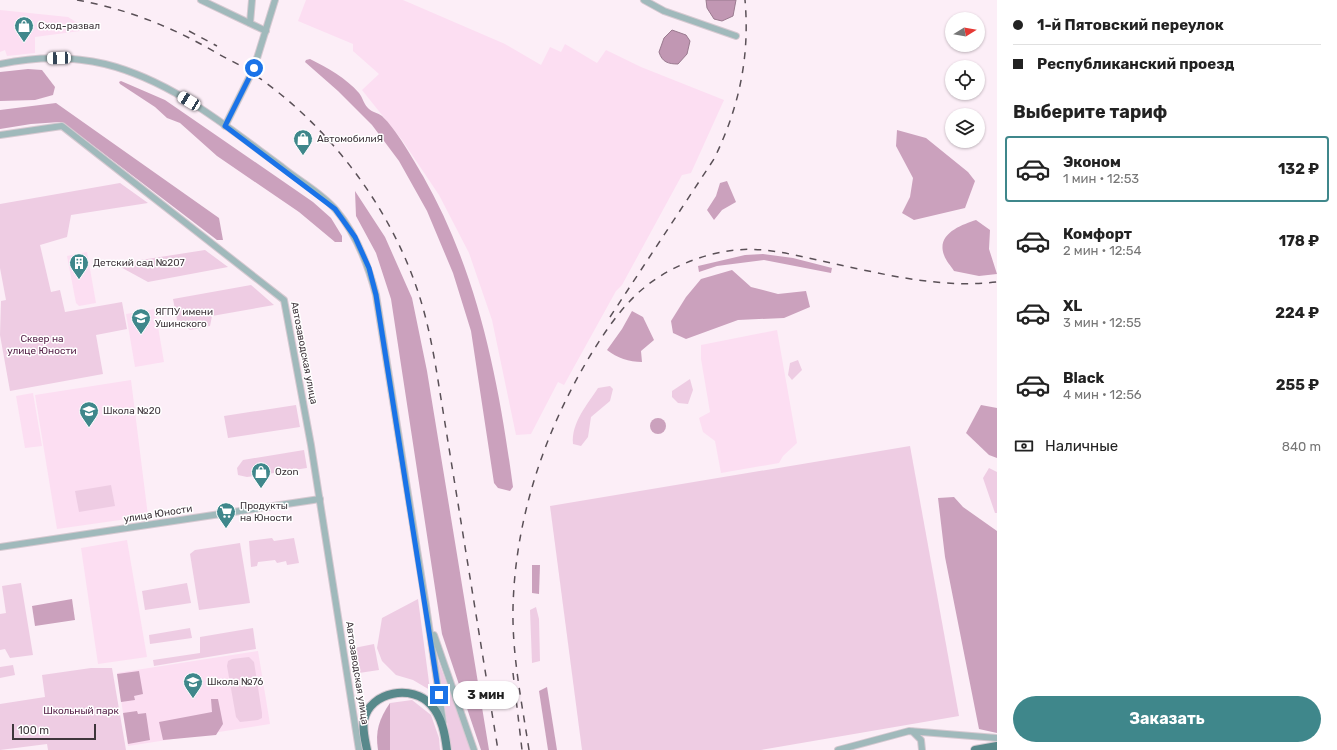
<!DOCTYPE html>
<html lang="ru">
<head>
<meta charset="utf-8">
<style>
	:root { --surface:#fff; --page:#f2f2f2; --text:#222; --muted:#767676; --line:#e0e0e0; --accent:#3f878b }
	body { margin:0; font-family:Rubik,sans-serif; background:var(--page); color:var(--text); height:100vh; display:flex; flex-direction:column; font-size:15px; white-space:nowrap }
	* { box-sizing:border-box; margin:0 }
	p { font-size:13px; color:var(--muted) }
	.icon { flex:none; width:22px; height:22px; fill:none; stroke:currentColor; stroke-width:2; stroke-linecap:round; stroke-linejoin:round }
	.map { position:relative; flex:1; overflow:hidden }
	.details { display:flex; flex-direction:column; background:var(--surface); width:340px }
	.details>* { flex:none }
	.guide { display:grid; align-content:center; height:88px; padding:0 16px; background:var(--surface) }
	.needle { width:26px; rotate:79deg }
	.buttons { position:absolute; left:945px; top:12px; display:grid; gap:8px }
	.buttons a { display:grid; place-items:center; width:40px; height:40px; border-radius:50%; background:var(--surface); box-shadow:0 1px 3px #0004; font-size:20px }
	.scale { position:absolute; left:12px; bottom:10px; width:84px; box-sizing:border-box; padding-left:4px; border:2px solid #3e353b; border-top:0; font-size:11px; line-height:14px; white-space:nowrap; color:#3e353b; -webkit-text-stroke:3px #fff; paint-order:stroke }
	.end { position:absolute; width:18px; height:18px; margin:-9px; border:5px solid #1a73e8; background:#fff; box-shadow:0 0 0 2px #fff }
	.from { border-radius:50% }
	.bubble { position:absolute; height:28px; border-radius:14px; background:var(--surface); box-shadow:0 1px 3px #0004; font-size:13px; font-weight:700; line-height:28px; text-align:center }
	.car { position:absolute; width:12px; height:24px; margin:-12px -6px; border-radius:5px; box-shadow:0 0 3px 1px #0007; background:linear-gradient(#fff 24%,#345 0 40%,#fff 0 76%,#345 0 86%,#fff 0) }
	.guide b { display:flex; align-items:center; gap:14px; height:38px; font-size:15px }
	.guide b+b { border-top:1px solid var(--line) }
	.guide i { width:10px; height:10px; background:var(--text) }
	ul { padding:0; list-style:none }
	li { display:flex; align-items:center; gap:12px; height:66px; margin:0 8px 6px; padding:0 8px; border:2px solid transparent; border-radius:4px }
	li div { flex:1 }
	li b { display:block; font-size:15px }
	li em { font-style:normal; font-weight:700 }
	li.selected { border-color:var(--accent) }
	li>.icon { width:36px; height:36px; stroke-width:1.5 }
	h2 { padding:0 16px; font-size:18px; line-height:48px }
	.pay { display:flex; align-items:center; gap:10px; height:44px; padding:0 16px; font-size:15px }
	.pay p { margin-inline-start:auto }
	.action { display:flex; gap:8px; margin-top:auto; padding:8px 16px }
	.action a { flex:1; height:46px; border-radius:24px; background:var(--accent); color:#fff; font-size:16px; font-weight:700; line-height:46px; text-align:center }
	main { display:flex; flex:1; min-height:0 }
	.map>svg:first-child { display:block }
	.built { fill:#fcdef2 }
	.green { fill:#eecce3 }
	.forest { fill:#cba1bd }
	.water { fill:#c197b3; stroke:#9a7a8f }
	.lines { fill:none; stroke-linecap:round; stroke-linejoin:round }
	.minor-casing { stroke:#d6c9d1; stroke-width:8 }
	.major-casing { stroke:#d6c9d1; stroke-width:10 }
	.minor { stroke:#a0b9bb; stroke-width:6 }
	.major { stroke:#58898b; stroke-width:8 }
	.rail { stroke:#5a5057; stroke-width:1.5; stroke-dasharray:7 7; stroke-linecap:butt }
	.route { stroke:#1a73e8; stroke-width:5 }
	.labels { text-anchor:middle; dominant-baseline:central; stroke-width:3; stroke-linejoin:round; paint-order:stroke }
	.poi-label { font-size:10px; fill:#3e353b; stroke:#fff; text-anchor:start }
	.park-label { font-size:10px; fill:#57244a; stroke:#fff }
	.street-label { font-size:10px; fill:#3e353b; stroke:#fff }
</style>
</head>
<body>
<main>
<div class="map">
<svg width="997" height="750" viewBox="0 0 997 750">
	<rect width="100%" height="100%" fill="#fceef7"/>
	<!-- built -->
	<g class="built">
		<polygon points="306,0 403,0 505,44 541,65 550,47 561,52 565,44 597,63 606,50 641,67 724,100 691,173 682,175 622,285 616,291 564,385 558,382 531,434 516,435 492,320 469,253 439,195 402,140 362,90 379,74 353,51 353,44 298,21"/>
		<polygon points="0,10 68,17 81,25 80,31 35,37 35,53 7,56 5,50 0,52"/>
		<polygon points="87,252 96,303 79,306 76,303 67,256"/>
		<polygon points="155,309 164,362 135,367 126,314"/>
		<polygon points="777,330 797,443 783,456 779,463 721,473 715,441 703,432 699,418 710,412 701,359 701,345"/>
		<polygon points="131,380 148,516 57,529 35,395"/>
		<polygon points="33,393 42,446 25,448 16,396"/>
		<polygon points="127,540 147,657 98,664 81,548"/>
		<polygon points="258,651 270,724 128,746 117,673"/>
	</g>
	<!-- green -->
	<g class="green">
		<polygon points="120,183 148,203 71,215 67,237 40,245 51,292 60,290 65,312 122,302 127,329 96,335 103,374 10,391 0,335 1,301 6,300 0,268 0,204"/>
		<polygon points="205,250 228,267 148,282 115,264"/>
		<polygon points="251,285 274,305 212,316 210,326 190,330 177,320 173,299"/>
		<polygon points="798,360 802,370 792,380 788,375 790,363"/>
		<polygon points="690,379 693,390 688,404 678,403 672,397 672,391"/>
		<path d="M610,386L613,389L610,401L591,417L588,437L581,446L573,444C571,423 587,405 598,388Z"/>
		<polygon points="296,405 300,427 228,438 224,416"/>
		<polygon points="910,446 959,716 761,750 582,750 550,506"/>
		<polygon points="304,450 307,468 247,477 238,475 237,468 243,460"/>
		<polygon points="989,468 997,472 997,513 995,513 983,478"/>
		<polygon points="111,485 115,506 79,512 75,491"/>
		<polygon points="272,538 274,541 294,538 299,563 287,565 286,561 277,563 275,560 258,562 257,566 251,567 249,541"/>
		<polygon points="240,543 250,603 199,610 190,554 195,550"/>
		<polygon points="21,583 33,655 10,658 5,649 0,650 0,614 6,613 2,586"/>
		<polygon points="187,583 191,603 145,610 142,591"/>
		<polygon points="418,599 430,690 413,680 396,675 382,661 377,648 382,618"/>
		<polygon points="536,607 539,619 540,661 532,663 530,610"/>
		<polygon points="190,628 192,638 150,644 149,635"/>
		<polygon points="253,628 256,649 154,666 153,660 200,653 200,637"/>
		<polygon points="374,644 379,670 359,673 354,648"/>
		<polygon points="249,657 254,662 262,713 262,718 258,720 240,722 236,717 227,666 228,661 232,659"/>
		<polygon points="438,660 468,740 470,750 451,750"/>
		<polygon points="13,665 15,675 0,678 0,667"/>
		<polygon points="91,668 112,668 126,750 48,750 47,744 0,750 0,704 45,697 42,675"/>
		<polygon points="412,700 431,715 439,738 440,750 390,750 390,703"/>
	</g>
	<!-- forest -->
	<g class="forest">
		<path d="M310,59C328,68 346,78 359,93C363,98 364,105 369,109C372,112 378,113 382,116C396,129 413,159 423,176C478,273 498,377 513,487L510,491L498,488L494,483L471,331L453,273L427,211L399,161L372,125L338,91L305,62L306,60Z"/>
		<polygon points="28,69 42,70 55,87 53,95 35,100 0,101 0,72"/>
		<polygon points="121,81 165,100 313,202 331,218 342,236 342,242 335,242 299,212 217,156 180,123 167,118 155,107 120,84 119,82"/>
		<polygon points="56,103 219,218 223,240 217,240 82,137 60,122 31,124 0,129 0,110"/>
		<polygon points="897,130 926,138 968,172 975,181 965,208 914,220 902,213 910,197 913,178 896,146"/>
		<polygon points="727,181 736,202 722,210 714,220 707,210 716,196 720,183"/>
		<polygon points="355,191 385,237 412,298 427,371 489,750 481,750 442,634 391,299 376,253 356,216"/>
		<path d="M976,220L990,230L989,249L997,274L979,276L954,271C951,266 946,261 944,255C936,234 961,225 976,220Z"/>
		<polygon points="763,254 793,258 832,268 831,273 764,260 717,266 699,272 698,266 745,255"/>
		<polygon points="732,270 751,287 778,294 806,291 810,307 784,318 738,320 686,339 673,333 671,321 686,297 701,279"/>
		<path d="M632,311L643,317L654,340L641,351L642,362C629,362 617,358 607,350L622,329Z"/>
		<polygon points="981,405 997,408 997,458 989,455 966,433"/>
		<circle cx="658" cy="426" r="8"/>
		<polygon points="954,497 963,507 997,531 997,733 979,729 945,557 938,498"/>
		<polygon points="532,565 540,565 539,594 532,593"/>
		<polygon points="72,599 75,620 35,626 32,606"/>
		<polygon points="139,671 143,694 134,696 135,700 121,702 117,674"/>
		<polygon points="547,687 557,750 548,750 539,691"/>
		<polygon points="211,699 218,699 223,724 216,735 163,740 159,722 212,712"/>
		<path d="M390,703V750H378C375,731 379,719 390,703Z"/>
		<polygon points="137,711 138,714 146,713 150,740 128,744 123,713"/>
	</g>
	<!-- water -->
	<g class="water">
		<polygon points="706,0 736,0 733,16 722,21 714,19 707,8"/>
		<path d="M672,30L686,35L690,41L687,54L678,64C668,64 662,62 659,52L664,38Z"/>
	</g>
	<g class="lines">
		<defs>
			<g id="minor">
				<polyline points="201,0 266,31"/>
				<polyline points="644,0 664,11 736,36"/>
				<polyline points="250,23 252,0"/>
				<path d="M0,64C34,57 71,56 105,64C173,81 227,127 282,167C299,181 322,193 336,210C357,235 368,264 376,295L426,606L443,722"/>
				<polyline points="225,126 254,68 275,0"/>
				<polyline points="0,135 62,126 284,300 311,445 359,750"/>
				<polyline points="0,547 320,499"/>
				<polyline points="434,635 474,750"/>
				<polyline points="913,732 921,740 922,750"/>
				<polyline points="838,750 909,731 997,738"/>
			</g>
			<g id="major">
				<path d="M367,750C365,740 362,729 364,720C370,691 413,684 431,705C442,717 445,734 447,750"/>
				<polyline points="975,750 997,746"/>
			</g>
		</defs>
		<!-- minor casing -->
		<use href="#minor" class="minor-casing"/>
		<!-- major casing -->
		<use href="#major" class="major-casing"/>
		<!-- minor -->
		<use href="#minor" class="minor"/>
		<!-- major -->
		<use href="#major" class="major"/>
		<!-- rail -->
		<g class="rail">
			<path d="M77,0C127,9 172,27 215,52C227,59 241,65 252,73C325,122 387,202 416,286C426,314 432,344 437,374L498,750"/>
			<polyline points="189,31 217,46"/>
			<path d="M610,317L714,159C739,108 750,57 745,0"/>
			<polyline points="513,673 522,750"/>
			<path d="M529,750C522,703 512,656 513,608C515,517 546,427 593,351C608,327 624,304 645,287C669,267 705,253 736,250C765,247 794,255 822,261C879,273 938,289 997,282"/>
		</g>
	</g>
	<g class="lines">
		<!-- route -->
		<polyline class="route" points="254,68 225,126 335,209 355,237 369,268 376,295 439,695"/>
	</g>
	<!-- icons -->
	<defs>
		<symbol id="shop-pin" viewBox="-11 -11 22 30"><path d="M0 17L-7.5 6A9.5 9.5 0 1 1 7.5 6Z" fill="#3f878b" stroke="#fff"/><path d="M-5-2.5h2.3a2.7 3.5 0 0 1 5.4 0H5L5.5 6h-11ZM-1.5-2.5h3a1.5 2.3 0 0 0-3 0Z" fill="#fff"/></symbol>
		<symbol id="building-pin" viewBox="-11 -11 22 30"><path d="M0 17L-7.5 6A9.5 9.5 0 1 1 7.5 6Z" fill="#3f878b" stroke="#fff"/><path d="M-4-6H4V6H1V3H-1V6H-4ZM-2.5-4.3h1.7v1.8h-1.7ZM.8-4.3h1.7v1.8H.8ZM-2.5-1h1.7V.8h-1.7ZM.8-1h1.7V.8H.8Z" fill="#fff"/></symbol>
		<symbol id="university-pin" viewBox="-11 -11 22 30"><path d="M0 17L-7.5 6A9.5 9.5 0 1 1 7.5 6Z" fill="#3f878b" stroke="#fff"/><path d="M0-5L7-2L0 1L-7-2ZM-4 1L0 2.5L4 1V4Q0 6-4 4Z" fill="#fff"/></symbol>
		<symbol id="school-pin" viewBox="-11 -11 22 30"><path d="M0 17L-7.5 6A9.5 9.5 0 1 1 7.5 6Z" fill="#3f878b" stroke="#fff"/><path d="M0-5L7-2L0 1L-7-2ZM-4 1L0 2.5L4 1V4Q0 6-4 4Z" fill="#fff"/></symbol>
		<symbol id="supermarket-pin" viewBox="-11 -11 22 30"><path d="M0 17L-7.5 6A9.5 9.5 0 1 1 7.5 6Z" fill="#3f878b" stroke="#fff"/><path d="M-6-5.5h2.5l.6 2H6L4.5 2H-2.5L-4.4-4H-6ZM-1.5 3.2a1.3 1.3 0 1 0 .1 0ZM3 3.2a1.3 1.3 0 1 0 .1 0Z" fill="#fff"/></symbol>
	</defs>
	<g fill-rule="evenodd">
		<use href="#shop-pin" x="13" y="15" width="22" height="30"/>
		<use href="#shop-pin" x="292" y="128" width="22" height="30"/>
		<use href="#building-pin" x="68" y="252" width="22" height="30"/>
		<use href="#university-pin" x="130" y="307" width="22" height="30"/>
		<use href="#school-pin" x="78" y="400" width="22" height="30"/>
		<use href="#shop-pin" x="250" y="461" width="22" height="30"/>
		<use href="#supermarket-pin" x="215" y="501" width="22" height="30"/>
		<use href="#school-pin" x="182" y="671" width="22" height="30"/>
	</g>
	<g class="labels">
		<!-- poi labels -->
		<g class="poi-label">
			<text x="38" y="26">Сход-развал</text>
			<text x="317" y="139">АвтомобилиЯ</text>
			<text x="93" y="263">Детский сад №207</text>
			<text x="155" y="312">ЯГПУ имени<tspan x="155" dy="12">Ушинского</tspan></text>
			<text x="103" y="411">Школа №20</text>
			<text x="275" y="472">Ozon</text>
			<text x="240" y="506">Продукты<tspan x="240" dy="12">на Юности</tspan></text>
			<text x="207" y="682">Школа №76</text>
		</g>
		<!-- park labels -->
		<g class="park-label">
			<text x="42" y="339">Сквер на<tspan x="42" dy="12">улице Юности</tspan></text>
			<text x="81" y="711">Школьный парк</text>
		</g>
		<!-- street labels -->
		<g class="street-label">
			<text transform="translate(304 353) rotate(79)">Автозаводская улица</text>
			<text transform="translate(158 514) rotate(-9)">улица Юности</text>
			<text transform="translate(357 673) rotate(81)">Автозаводская улица</text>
		</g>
	</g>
</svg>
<div class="buttons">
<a><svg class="needle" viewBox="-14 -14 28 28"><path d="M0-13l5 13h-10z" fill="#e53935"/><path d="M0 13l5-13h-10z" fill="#767676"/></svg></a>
<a><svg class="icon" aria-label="locate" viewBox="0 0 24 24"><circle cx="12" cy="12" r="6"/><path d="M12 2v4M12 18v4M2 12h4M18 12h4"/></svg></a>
<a><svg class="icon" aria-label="layers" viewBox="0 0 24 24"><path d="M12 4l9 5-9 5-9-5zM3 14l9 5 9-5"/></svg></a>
</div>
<div class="scale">100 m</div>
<i class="end from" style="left:254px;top:68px"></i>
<i class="end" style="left:439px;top:695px"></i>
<div class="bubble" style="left:453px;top:681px;width:66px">3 мин</div>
<i class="car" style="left:59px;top:58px;rotate:268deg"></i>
<i class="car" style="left:189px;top:101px;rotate:301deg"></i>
</div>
<section class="details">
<div class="guide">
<b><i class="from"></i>1-й Пятовский переулок</b>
<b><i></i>Республиканский проезд</b>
</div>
<h2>Выберите тариф</h2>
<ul>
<li class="selected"><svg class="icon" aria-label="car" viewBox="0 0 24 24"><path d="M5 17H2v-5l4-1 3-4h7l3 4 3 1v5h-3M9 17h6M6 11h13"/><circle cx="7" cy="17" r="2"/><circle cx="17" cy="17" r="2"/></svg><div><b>Эконом</b><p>1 мин · 12:53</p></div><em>132 ₽</em></li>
<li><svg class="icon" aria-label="car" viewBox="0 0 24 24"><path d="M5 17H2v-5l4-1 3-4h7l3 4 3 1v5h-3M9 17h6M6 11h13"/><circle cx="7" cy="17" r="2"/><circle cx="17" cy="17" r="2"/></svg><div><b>Комфорт</b><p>2 мин · 12:54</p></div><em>178 ₽</em></li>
<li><svg class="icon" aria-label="car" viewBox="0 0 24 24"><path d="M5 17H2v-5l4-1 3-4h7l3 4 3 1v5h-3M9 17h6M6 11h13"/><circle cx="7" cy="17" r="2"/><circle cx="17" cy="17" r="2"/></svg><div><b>XL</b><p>3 мин · 12:55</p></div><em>224 ₽</em></li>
<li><svg class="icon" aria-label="car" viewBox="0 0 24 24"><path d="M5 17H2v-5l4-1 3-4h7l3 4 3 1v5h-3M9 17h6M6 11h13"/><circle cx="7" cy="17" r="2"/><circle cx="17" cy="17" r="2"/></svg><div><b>Black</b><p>4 мин · 12:56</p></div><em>255 ₽</em></li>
</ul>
<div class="pay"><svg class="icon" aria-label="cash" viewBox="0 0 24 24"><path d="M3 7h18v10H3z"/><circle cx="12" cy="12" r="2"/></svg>Наличные<p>840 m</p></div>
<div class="action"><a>Заказать</a></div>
</section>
</main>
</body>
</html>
